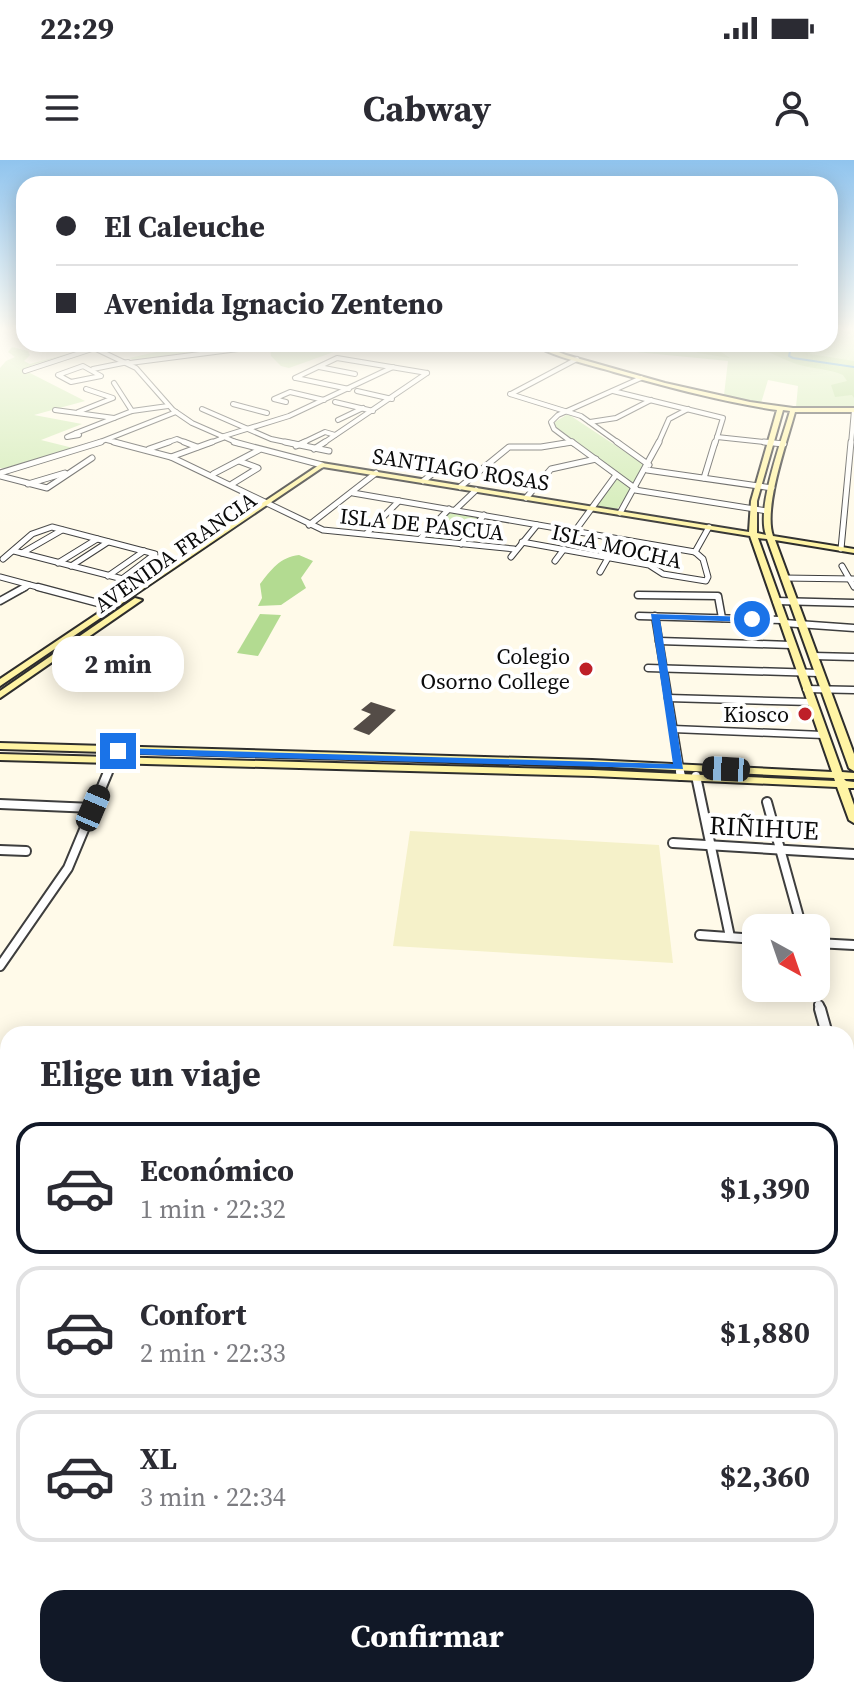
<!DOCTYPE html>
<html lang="es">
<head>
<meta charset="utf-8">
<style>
	:root { --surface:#fff; --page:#f7f7f7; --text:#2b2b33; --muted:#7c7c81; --line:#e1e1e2; --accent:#111827 }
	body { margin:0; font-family:"Source Serif 4",serif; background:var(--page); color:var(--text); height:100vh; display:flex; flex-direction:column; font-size:30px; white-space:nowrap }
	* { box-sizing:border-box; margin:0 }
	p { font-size:26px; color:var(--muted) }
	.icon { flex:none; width:44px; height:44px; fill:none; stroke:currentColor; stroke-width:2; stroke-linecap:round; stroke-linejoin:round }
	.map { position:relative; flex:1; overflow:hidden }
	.panel { position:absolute; left:0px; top:866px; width:854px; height:672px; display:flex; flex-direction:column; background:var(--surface); border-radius:24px 24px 0 0; box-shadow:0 4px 20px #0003 }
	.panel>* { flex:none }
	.hud { position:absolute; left:16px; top:16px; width:822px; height:176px; border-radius:24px; box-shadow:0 4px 20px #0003; display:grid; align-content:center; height:176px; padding:0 40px; background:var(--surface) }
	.needle { width:52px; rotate:140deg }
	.controls { position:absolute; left:742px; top:754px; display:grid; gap:16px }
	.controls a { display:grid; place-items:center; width:88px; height:88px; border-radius:16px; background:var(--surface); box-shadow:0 4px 20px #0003; font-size:40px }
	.end { position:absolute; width:36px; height:36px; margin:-18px; border:10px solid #1a73e8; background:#fff; box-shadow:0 0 0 4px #fff }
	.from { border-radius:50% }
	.bubble { position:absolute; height:56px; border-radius:24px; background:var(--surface); box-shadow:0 4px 20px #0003; font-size:26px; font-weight:700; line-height:56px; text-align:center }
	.car { position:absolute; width:24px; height:48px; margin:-24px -12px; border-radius:10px; box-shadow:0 0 6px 2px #0007; background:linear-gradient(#222 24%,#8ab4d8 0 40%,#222 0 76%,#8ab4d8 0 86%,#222 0) }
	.hud b { display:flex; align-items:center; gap:28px; height:76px; font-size:30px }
	.hud b+b { border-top:2px solid var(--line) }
	.hud i { width:20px; height:20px; background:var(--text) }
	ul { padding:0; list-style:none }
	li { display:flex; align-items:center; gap:24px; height:132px; margin:0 16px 12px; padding:0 24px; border:4px solid var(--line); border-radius:24px }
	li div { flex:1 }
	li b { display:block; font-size:30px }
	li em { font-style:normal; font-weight:700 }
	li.selected { border-color:var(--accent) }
	li>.icon { width:72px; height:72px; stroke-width:1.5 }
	h2 { padding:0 40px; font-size:36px; line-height:96px }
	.cta { display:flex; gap:16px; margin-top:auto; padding:16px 40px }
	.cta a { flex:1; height:92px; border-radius:24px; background:var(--accent); color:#fff; font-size:32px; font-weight:700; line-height:92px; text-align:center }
	.status { display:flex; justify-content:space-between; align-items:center; height:56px; padding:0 40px; background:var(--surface); direction:ltr }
	.status svg { height:22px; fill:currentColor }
	header { display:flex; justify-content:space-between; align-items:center; height:104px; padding:0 40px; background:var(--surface); font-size:36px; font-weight:700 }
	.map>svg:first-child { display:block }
	.farmland { fill:#f5f1c9 }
	.green { fill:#cfeab2 }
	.forest { fill:#b3db91 }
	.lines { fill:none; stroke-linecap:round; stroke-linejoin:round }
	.stream-far1 { stroke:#3192d1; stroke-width:2 }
	.stream { stroke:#3192d1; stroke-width:5 }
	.building { fill:#544c47 }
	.street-far5-casing { stroke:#3e3e3e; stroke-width:6 }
	.street-far4-casing { stroke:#3e3e3e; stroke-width:7 }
	.street-far3-casing { stroke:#3e3e3e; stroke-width:9 }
	.street-far2-casing { stroke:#3e3e3e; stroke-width:12 }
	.street-far1-casing { stroke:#3e3e3e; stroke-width:14 }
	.street-casing { stroke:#3e3e3e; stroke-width:16 }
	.secondary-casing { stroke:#2d2d2d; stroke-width:4 }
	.street-far5 { stroke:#fff; stroke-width:4 }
	.street-far4 { stroke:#fff; stroke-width:5 }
	.street-far3 { stroke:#fff; stroke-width:6 }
	.street-far2 { stroke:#fff; stroke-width:8 }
	.street-far1 { stroke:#fff; stroke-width:10 }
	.street { stroke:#fff; stroke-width:12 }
	.secondary { fill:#fff4a4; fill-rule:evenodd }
	.route { fill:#1a73e8 }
	.poi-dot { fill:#be2029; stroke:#fff; stroke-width:3 }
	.labels { text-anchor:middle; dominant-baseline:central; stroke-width:8; stroke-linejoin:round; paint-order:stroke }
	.far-street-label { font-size:22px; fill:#0b0b0b; stroke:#fff }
	.far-poi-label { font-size:22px; fill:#0b0b0b; stroke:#fff; text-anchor:end }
	.street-label { font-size:26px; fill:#0b0b0b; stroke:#fff }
</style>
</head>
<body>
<div class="status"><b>22:29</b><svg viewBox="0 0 49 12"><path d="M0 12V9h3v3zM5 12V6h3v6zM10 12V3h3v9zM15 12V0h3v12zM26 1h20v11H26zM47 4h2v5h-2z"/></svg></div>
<header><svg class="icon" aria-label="menu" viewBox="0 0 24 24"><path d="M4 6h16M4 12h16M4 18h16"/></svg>Cabway<svg class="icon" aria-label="person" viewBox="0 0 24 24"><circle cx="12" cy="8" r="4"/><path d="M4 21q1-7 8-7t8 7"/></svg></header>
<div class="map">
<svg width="854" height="1538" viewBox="0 0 854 1538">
	<rect width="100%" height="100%" fill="#fffae9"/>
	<!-- farmland -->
	<g class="farmland">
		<polygon points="410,671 659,685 673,803 393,786"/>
		<polygon points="0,1343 8,1345 8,1530 273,1530 272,1538 0,1538"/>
	</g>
	<!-- green -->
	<g class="green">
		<polygon points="830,169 854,169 854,247 796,247 798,226 768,220 761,243 724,235 728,201 626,191 624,184 830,184"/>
		<polygon points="193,184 257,185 135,201 129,198"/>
		<polygon points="270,184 356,184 289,208 281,206 271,196"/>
		<polygon points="12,187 28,191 30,195 24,201 30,204 71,193 32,205 28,212 85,241 34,255 82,264 41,280 77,289 4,308 0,308 0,208 6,201 15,197 8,192"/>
		<polygon points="568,254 645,305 633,324 555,267 555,262"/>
		<polygon points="617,319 632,329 615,352 594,349"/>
		<polygon points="449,353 477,358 458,381 427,378"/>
	</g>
	<!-- forest -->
	<g class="forest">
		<path d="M826,184V187L811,190L810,194L854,201V238L852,235L835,237L831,225L847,221L843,215C830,209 814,209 800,205C779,199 738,172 717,189L730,198L698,193L679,185Z"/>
		<path d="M299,395L313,401L301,418L306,428L281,445L258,446L262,438L260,424C271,410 280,397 299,395Z"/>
		<polygon points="260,454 281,455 258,496 237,493"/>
	</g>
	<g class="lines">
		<!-- stream-far1 -->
		<g class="stream-far1">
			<polyline points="758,184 773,184"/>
			<polyline points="787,184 791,187 789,196 793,198 854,207"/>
		</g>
		<!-- stream -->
		<g class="stream">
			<polyline points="0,1372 8,1374"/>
			<polyline points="706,1530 709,1538"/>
		</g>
	</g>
	<!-- building -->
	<polygon class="building" points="371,542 396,550 369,575 353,569 371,554 361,550"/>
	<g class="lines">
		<defs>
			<g id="street-far5">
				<polyline points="94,188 136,208 173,250 192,263 240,284"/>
				<polyline points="130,203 269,185"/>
				<polygon points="83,206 101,216 71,222 58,215"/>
				<polyline points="319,207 355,214"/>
				<polyline points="93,209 128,202"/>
				<polyline points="25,211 107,184"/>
				<polyline points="295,218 337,198 427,213"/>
				<polyline points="296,218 349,229"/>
				<polyline points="114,223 132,251"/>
				<polyline points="357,231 392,239"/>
				<polyline points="613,231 723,258 715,284"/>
				<polyline points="510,234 581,256 620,284"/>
				<polyline points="511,234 577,199"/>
				<polyline points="286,242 274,239 290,232 324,240"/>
				<polyline points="335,242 373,251"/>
				<polyline points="233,244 267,253"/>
				<polyline points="202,249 271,279 295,284"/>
				<polyline points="55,250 114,258"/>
				<polyline points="78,252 113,238 86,229"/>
				<polyline points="338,260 363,248"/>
				<polyline points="590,262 616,258 651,240"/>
				<polygon points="76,273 79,275 67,277"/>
				<polyline points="76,273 132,251 168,246"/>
				<polyline points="221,277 289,256 393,207"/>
				<polyline points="717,277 783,284"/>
				<polyline points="107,280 122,284"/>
				<polyline points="95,284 176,252"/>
				<polyline points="163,284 177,279 189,284"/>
				<polyline points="207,284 223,278"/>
				<polyline points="300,284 325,272 335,275"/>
				<polyline points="322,284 427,213"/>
				<polyline points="560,284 572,282"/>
				<polyline points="574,284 554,269 551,262 558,255 641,218"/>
				<polyline points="658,284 669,259 688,249"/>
				<polyline points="851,284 854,250"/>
			</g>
			<g id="street-far4">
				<polyline points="114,282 171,297 323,370 514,389"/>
				<polyline points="184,282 197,287"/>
				<polyline points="234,282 322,305"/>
				<polyline points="285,282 329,291"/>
				<polyline points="572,282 636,329"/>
				<polyline points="617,282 649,305"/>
				<polyline points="764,282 784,284"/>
				<polyline points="296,286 305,282"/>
				<polyline points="149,289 169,282"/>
				<polyline points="314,289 325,282"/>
				<polyline points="171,297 212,282"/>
				<polyline points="647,310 772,328"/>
				<polyline points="0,313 101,282"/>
				<polyline points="213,314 259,290"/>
				<polyline points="0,316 47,328 92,298"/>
				<polyline points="704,318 715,282"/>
				<polyline points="423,321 440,308"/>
				<polyline points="28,324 65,313"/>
				<polyline points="232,324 258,308 239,301"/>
				<polyline points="460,327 509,287 541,287 572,282"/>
				<polyline points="635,330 767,351"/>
				<polyline points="353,333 695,392"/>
				<polyline points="526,338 551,309 596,299"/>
				<polyline points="455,350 476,330"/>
				<polyline points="620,353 659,282"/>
				<polyline points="309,365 376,313"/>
				<polyline points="575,371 616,315"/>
				<polyline points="367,373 399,341"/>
				<polyline points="420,379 449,349"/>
				<polyline points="522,382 649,405 663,414 706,421 708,417 703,399 695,392"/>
				<polyline points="461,384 484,355"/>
				<polyline points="841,389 851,282"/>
				<polyline points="14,391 146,425"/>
				<polyline points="695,392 709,367"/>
				<polyline points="22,393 62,370"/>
				<polyline points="511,397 537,365"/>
				<polyline points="3,399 32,374 52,367 155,394 122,419"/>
				<polyline points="555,401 564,389"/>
				<polyline points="58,403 97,379"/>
				<polyline points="71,406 108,382"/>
				<polyline points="842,406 854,427"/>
				<polyline points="600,412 608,398"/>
				<polyline points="108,416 144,391"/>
				<polyline points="0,417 45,429"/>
				<polyline points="784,418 854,419"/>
				<polyline points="22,429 29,425"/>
			</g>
			<g id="street-far3">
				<polyline points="38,427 113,447"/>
				<polyline points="638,435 718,436 722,458"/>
				<polyline points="0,441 25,427"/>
				<polyline points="776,441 854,443"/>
				<polyline points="639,456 783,460"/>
				<polyline points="655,456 681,614"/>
				<polyline points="784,463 854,468"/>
				<polyline points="659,481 791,485"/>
				<polyline points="813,496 854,497"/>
				<polyline points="648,508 819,513"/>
				<polyline points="806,529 854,530"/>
				<polyline points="668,538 811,542"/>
				<polyline points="673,569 823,575"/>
				<polyline points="107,614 113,600"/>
			</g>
			<g id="street-far2">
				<polyline points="680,612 681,616"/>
				<polyline points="696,616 730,777"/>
				<polyline points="767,642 802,768"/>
				<polyline points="0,644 93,648"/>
				<polyline points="673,683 854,694"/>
				<polyline points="0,690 26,691"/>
				<polyline points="700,775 756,779"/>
				<polyline points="816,783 854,785"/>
				<polyline points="0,806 68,708 108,612"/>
				<polyline points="819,845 821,851"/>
			</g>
			<g id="street-far1">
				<polyline points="820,849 827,874"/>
				<polyline points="846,921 854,922"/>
				<polyline points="846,950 854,980"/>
			</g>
			<g id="street">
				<polyline points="846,1209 854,1209"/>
				<polyline points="846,1472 851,1506 854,1507"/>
			</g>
			<g id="secondary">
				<path d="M532,184H539L566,195L665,223L750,242L793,248H854V252H795C787,282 763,348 773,376L854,389V393L775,380L854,594V611L849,608L767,379L758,378L842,612L854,613V619H844L846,621L854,622V628H848L854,645V663L849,660L837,627L593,616L0,600V594L593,610L835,621L834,618L592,606L0,589V583L592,600L832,612L750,376L323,307L0,526V519L322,303L749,372L751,341L777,250C722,242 668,227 614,212C587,204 557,198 532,184ZM783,250L790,251C782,280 756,348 766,375L757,373V341Z"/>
				<polygon points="135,438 142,440 0,538 0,531"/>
			</g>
		</defs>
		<!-- street-far5 casing -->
		<use href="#street-far5" class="street-far5-casing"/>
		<!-- street-far4 casing -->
		<use href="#street-far4" class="street-far4-casing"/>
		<!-- street-far3 casing -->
		<use href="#street-far3" class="street-far3-casing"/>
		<!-- street-far2 casing -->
		<use href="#street-far2" class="street-far2-casing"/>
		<!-- street-far1 casing -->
		<use href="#street-far1" class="street-far1-casing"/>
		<!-- street casing -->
		<use href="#street" class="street-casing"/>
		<!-- secondary casing -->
		<use href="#secondary" class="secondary-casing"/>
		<!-- street-far5 -->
		<use href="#street-far5" class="street-far5"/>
		<!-- street-far4 -->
		<use href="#street-far4" class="street-far4"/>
		<!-- street-far3 -->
		<use href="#street-far3" class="street-far3"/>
		<!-- street-far2 -->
		<use href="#street-far2" class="street-far2"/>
		<!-- street-far1 -->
		<use href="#street-far1" class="street-far1"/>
		<!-- street -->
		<use href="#street" class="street"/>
		<!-- secondary -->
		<use href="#secondary" class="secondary"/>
	</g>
	<!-- sky -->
	<linearGradient id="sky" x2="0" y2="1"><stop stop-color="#90c4ee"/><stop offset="0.44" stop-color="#fffdf5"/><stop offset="1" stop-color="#fffdf5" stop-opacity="0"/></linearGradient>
	<rect width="854" height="384" fill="url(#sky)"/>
	<!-- route -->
	<polygon class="route" points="651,454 752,457 757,459 752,462 660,459 683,609 118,594 113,591 118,588 673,604"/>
	<!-- markers -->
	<g class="poi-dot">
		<circle cx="586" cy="509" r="8"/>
		<circle cx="805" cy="554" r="8"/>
	</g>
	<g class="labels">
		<!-- far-street labels -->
		<g class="far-street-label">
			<text transform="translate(461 309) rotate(9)">SANTIAGO ROSAS</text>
			<text transform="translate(422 364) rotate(6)">ISLA DE PASCUA</text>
			<text transform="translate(617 386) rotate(13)">ISLA MOCHA</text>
			<text transform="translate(175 392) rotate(-35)">AVENIDA FRANCIA</text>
		</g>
		<!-- far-poi labels -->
		<g class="far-poi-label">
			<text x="570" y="496">Colegio<tspan x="570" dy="25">Osorno College</tspan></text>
			<text x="789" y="554">Kiosco</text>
		</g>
		<!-- street labels -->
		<g class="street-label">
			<text transform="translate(764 668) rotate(3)">RIÑIHUE</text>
		</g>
	</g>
</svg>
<div class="controls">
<a><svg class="needle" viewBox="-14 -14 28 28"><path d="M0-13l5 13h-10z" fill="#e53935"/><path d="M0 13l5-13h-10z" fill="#7c7c81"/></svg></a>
</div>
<i class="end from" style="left:752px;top:459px"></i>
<i class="end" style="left:118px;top:591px"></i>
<div class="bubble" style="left:52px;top:476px;width:132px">2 min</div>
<i class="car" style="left:726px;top:609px;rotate:273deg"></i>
<i class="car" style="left:93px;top:648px;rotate:23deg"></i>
<div class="hud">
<b><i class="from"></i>El Caleuche</b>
<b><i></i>Avenida Ignacio Zenteno</b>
</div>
<section class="panel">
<h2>Elige un viaje</h2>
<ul>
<li class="selected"><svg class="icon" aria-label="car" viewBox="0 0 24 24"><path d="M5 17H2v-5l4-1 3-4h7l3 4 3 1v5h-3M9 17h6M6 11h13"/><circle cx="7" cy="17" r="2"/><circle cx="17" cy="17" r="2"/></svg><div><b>Económico</b><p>1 min · 22:32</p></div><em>$1,390</em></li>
<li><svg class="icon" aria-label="car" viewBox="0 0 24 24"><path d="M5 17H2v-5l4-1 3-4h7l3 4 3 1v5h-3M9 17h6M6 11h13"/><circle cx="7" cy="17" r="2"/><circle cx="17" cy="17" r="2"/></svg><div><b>Confort</b><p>2 min · 22:33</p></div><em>$1,880</em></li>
<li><svg class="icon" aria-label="car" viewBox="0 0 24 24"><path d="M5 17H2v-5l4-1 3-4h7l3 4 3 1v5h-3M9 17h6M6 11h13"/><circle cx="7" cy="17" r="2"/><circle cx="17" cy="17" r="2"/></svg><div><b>XL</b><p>3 min · 22:34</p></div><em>$2,360</em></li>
</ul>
<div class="cta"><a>Confirmar</a></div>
</section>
</div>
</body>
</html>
